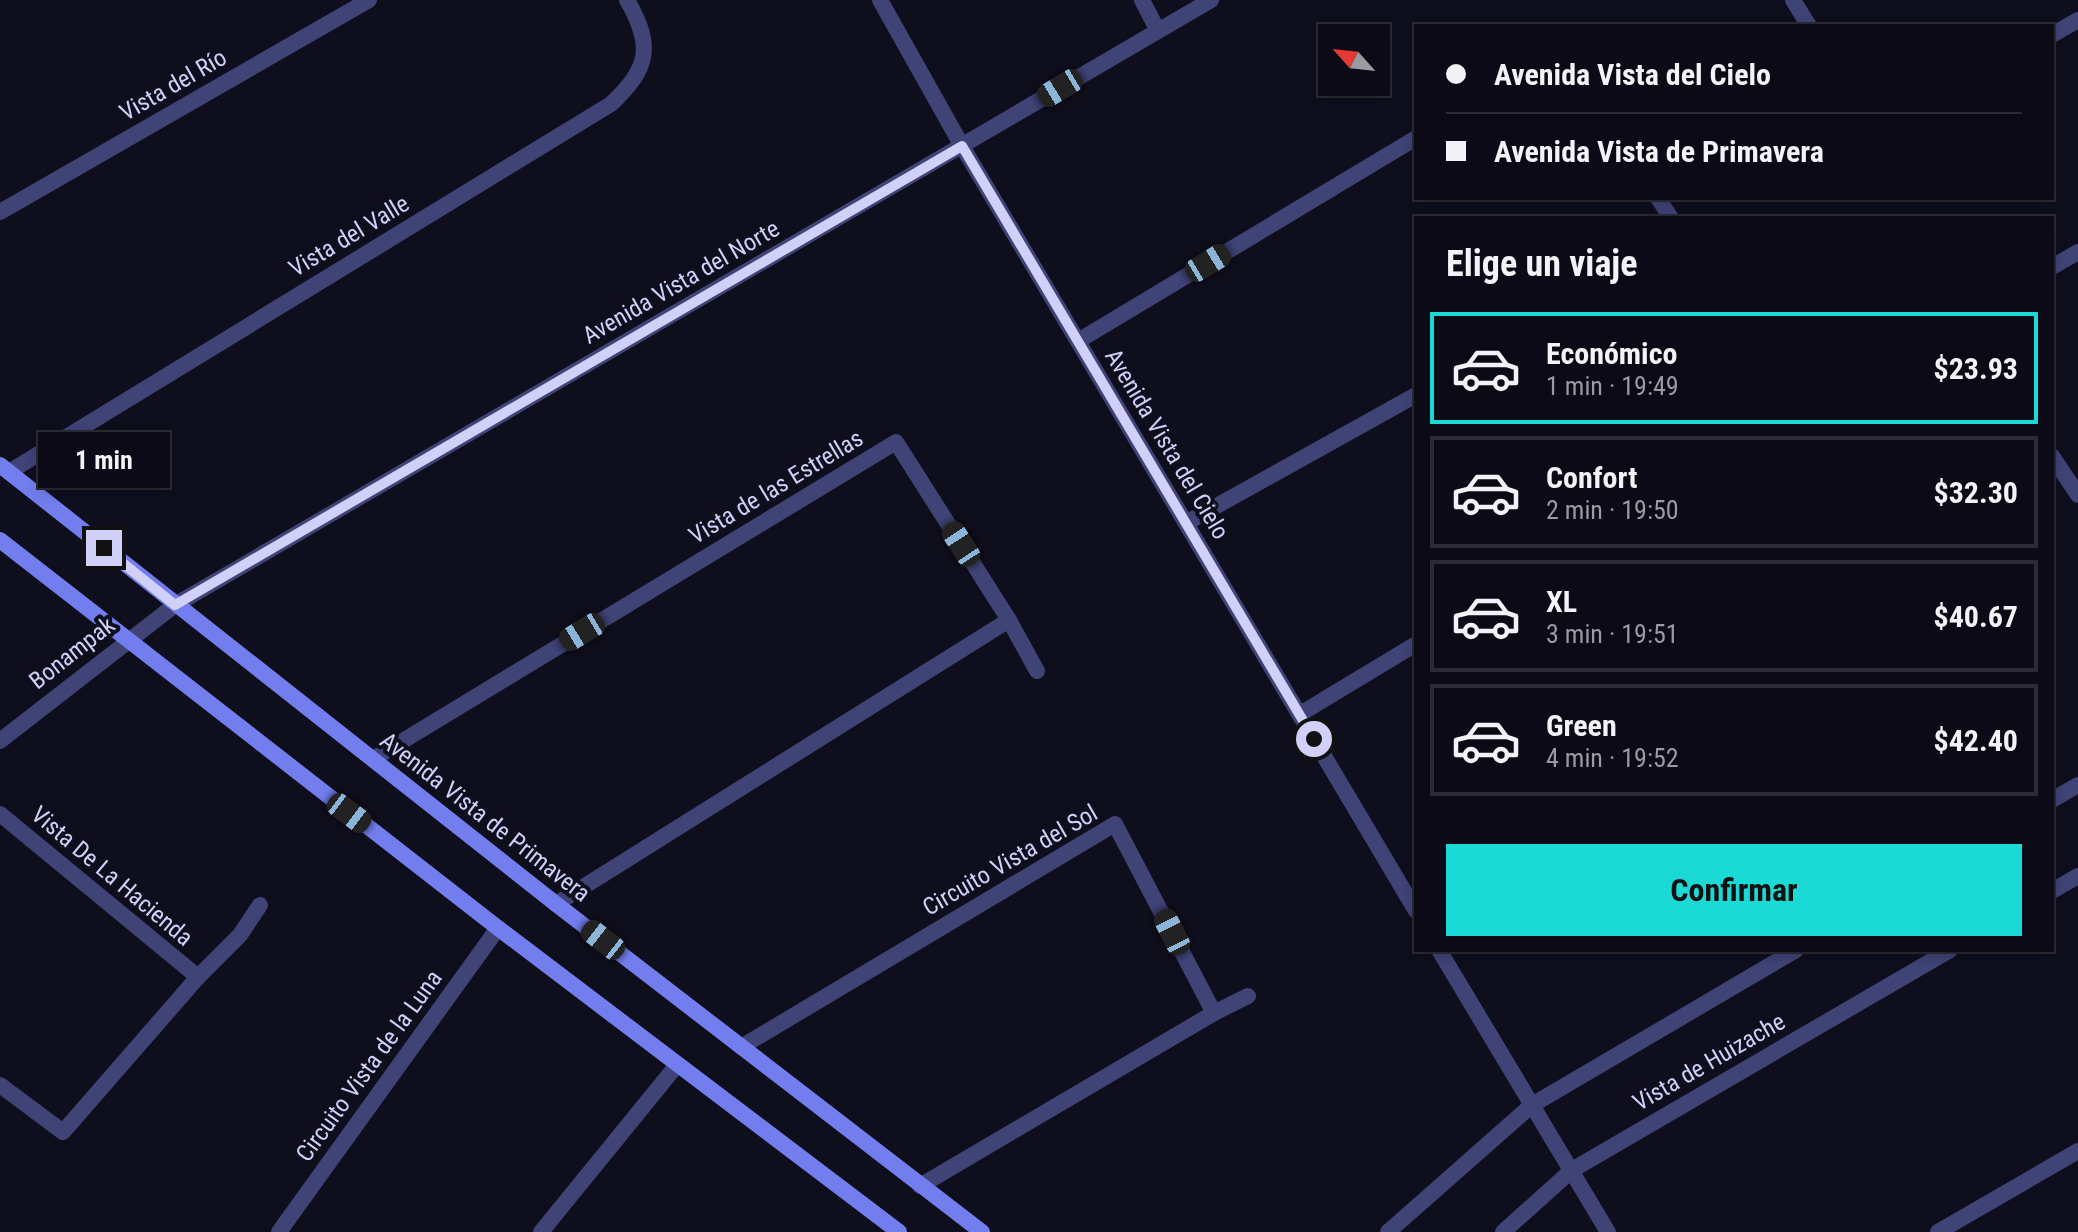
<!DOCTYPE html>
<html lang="es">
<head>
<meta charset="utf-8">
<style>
	:root { --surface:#0b0a16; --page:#191823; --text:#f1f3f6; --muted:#9a9aa1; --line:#2b2b35; --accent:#1bdad6 }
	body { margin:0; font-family:"Roboto Condensed",sans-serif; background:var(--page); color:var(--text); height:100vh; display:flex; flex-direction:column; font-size:30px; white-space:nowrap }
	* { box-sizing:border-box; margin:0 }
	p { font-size:26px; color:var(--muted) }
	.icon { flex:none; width:44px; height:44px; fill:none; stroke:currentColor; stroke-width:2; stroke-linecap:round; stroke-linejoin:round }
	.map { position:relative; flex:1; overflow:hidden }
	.sheet { position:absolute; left:1414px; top:216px; width:640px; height:736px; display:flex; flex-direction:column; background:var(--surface); border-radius:0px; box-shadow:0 4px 12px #0003,0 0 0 2px var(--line) }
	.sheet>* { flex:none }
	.hud { position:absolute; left:1414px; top:24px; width:640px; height:176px; border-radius:0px; box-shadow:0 4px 12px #0003,0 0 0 2px var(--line); display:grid; align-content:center; height:176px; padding:0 32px; background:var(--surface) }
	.needle { width:52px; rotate:297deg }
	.controls { position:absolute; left:1318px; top:24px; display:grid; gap:16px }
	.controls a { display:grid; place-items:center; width:72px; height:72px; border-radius:0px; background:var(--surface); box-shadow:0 4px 12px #0003,0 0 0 2px var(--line); font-size:40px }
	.end { position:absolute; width:36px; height:36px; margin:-18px; border:10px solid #d0d0f9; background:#111; box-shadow:0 0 0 4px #111 }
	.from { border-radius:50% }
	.bubble { position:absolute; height:56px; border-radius:0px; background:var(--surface); box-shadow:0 4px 12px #0003,0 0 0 2px var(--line); font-size:26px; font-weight:700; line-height:56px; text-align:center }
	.car { position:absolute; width:24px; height:48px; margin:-24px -12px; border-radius:10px; box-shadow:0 0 6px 2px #0007; background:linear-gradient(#222 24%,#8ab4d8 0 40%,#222 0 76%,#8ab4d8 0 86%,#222 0) }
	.hud b { display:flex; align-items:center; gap:28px; height:76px; font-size:30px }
	.hud b+b { border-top:2px solid var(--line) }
	.hud i { width:20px; height:20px; background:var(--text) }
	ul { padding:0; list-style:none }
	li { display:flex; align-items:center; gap:24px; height:112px; margin:0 16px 12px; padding:0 16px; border:4px solid var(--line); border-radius:0px }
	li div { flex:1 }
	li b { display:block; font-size:30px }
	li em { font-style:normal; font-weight:700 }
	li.on { border-color:var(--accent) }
	li>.icon { width:72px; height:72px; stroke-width:1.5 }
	h2 { padding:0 32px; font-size:36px; line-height:96px }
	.action { display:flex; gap:16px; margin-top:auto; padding:16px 32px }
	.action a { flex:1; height:92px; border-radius:0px; background:var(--accent); color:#111; font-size:32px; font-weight:700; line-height:92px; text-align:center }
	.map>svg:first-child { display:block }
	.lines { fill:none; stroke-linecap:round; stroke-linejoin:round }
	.service { stroke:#3f4376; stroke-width:16 }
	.minor { stroke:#3f4376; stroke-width:16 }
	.secondary { stroke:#727eed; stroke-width:16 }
	.route { stroke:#d0d0f9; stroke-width:10 }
	.labels { text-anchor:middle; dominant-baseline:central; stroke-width:8; stroke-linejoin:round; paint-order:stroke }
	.street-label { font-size:24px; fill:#d0d0f9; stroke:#0f0e1d }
</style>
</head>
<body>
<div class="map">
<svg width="2078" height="1232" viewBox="0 0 2078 1232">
	<rect width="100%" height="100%" fill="#0f0e1d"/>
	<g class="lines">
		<!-- service -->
		<polyline class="service" points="1142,0 1158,31"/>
		<!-- minor -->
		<g class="minor">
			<polyline points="880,0 962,146 1416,911"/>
			<polyline points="1793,0 1809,26"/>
			<polyline points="2052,35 2078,20"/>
			<polyline points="1658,198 1671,218"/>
			<polyline points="0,212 369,0"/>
			<polyline points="2052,267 2078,252"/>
			<polyline points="1078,341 1416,138"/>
			<polyline points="2052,456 2078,495"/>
			<path d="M9,472L611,104C650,68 653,45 627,0"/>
			<polyline points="1186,523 1416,395"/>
			<polyline points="1009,620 1037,671"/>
			<polyline points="1300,714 1416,644"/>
			<polyline points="0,741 175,605 1211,0"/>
			<polyline points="373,759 896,442 1009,620 556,904"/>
			<polyline points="2052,800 2078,785"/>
			<polyline points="0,814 198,977 63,1132 0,1085"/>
			<polyline points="2052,891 2078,876"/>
			<polyline points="1439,950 1608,1232"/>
			<polyline points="198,977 240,935 260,905"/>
			<polyline points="1214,1013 1248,996"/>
			<polyline points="741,1047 1115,824 1214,1013 920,1186"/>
			<polyline points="279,1232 498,928"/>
			<polyline points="541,1232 677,1065"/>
			<polyline points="1388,1232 1532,1105 1796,950"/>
			<polyline points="1503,1232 1572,1170 1950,950"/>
			<polyline points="1938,1232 2078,1151"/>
		</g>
		<!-- secondary -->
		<g class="secondary">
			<polyline points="0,465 556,904 982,1232"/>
			<polyline points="0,540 498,928 899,1232"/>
		</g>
	</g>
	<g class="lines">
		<!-- route -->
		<polyline class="route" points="104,548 175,605 962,146 1314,739"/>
	</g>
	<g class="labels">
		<!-- street labels -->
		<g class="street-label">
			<text transform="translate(173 85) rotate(-30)">Vista del Río</text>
			<text transform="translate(349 236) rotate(-31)">Vista del Valle</text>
			<text transform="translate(681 282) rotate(-30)">Avenida Vista del Norte</text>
			<text transform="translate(1167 444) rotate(59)">Avenida Vista del Cielo</text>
			<text transform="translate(776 487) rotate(-31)">Vista de las Estrellas</text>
			<text transform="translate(72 653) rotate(-38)">Bonampak</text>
			<text transform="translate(485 817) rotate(38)">Avenida Vista de Primavera</text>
			<text transform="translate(1010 860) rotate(-30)">Circuito Vista del Sol</text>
			<text transform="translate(112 876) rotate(40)">Vista De La Hacienda</text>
			<text transform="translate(1709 1062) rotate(-30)">Vista de Huizache</text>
			<text transform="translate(369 1066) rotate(-54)">Circuito Vista de la Luna</text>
		</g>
	</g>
</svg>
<div class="controls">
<a><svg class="needle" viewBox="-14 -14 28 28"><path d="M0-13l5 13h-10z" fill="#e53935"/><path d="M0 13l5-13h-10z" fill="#9a9aa1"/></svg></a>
</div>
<i class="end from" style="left:1314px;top:739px"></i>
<i class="end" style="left:104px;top:548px"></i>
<div class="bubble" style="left:38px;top:432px;width:132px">1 min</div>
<i class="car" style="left:1060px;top:88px;rotate:239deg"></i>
<i class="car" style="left:1208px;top:263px;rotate:59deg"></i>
<i class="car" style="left:961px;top:544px;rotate:327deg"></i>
<i class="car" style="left:582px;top:632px;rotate:239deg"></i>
<i class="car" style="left:349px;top:813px;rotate:127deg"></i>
<i class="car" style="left:1172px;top:932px;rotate:333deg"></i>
<i class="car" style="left:603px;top:940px;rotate:308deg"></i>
<div class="hud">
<b><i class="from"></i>Avenida Vista del Cielo</b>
<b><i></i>Avenida Vista de Primavera</b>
</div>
<section class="sheet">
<h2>Elige un viaje</h2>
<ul>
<li class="on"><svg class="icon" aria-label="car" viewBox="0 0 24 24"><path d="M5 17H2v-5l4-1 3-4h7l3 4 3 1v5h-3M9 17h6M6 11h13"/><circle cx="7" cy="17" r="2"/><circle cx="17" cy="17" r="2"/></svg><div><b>Económico</b><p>1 min · 19:49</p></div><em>$23.93</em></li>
<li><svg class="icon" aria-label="car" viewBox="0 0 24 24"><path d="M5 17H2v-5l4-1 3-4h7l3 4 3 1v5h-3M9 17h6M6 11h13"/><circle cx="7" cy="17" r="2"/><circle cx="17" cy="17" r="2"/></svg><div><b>Confort</b><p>2 min · 19:50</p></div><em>$32.30</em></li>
<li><svg class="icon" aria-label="car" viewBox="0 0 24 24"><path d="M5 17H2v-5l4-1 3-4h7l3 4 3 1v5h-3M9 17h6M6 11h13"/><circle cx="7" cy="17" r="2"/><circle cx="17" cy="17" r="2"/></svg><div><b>XL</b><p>3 min · 19:51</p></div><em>$40.67</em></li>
<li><svg class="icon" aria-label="car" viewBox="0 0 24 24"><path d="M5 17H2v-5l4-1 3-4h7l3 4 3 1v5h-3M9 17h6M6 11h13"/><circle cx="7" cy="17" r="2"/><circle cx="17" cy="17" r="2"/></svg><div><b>Green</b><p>4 min · 19:52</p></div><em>$42.40</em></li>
</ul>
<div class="action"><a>Confirmar</a></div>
</section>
</div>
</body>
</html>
